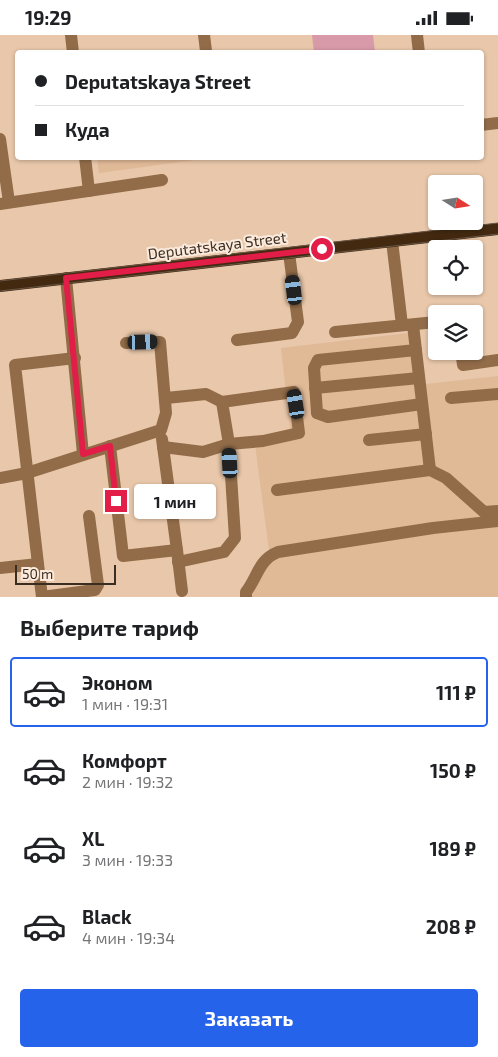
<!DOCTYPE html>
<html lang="ru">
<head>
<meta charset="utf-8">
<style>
	:root { --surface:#fff; --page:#f6f6f6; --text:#202124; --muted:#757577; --line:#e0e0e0; --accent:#2563eb }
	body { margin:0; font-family:"Exo 2",sans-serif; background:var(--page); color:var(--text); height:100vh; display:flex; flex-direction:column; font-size:19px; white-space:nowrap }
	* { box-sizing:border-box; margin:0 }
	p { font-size:16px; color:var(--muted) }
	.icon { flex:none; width:28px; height:28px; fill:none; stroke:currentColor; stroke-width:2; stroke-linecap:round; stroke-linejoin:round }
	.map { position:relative; height:562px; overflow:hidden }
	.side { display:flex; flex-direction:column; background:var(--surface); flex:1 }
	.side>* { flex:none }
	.banner { position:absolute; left:15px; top:15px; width:469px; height:110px; border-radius:5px; box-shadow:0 1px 4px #0004; display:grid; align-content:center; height:110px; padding:0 20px; background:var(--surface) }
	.needle { width:32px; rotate:102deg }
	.buttons { position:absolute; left:428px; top:140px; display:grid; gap:10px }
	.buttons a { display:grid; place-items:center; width:55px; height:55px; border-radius:5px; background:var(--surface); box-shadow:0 1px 4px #0004; font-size:25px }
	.scale { position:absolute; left:15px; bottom:12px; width:101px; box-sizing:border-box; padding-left:5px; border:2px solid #3a2d22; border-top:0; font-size:14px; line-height:18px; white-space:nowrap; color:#3a2d22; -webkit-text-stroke:4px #fcebdc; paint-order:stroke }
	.end { position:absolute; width:22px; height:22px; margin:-11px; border:6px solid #e11d48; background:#fff; box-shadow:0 0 0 2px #fff }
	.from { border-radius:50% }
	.bubble { position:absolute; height:35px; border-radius:5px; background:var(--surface); box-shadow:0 1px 4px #0004; font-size:16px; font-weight:700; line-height:35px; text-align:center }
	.car { position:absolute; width:15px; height:30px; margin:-15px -8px; border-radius:6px; box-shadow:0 0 4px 1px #0007; background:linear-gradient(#222 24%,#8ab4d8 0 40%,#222 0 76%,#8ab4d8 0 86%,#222 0) }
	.banner b { display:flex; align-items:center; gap:18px; height:48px; font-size:19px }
	.banner b+b { border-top:1px solid var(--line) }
	.banner i { width:12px; height:12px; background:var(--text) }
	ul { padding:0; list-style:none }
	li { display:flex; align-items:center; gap:15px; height:70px; margin:0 10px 8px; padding:0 10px; border:2px solid transparent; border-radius:5px }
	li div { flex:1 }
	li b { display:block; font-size:19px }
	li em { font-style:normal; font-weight:700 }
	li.active { border-color:var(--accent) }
	li>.icon { width:45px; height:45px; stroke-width:1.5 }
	h2 { padding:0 20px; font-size:22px; line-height:60px }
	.button { display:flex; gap:10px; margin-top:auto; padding:10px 20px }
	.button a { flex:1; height:58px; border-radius:5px; background:var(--accent); color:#fff; font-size:20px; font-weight:700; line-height:58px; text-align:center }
	.status { display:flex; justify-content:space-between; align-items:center; height:35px; padding:0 25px; background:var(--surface); direction:ltr }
	.status svg { height:14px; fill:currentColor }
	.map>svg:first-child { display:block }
	.built { fill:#e0b997 }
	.green { fill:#d899a8 }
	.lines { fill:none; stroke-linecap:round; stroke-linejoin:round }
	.minor { stroke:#926c49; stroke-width:12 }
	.major { stroke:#422910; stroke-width:12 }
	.tram { stroke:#695647; stroke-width:1 }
	.route { stroke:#e11d48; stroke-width:6 }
	.labels { text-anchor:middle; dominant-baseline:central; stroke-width:4; stroke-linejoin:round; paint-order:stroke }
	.street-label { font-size:15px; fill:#3a2d22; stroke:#fcebdc }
</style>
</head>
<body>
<div class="status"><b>19:29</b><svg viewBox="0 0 49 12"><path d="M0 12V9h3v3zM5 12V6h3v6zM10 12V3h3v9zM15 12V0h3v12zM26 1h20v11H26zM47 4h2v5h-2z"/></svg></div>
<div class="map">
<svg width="498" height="562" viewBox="0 0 498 562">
	<rect width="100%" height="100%" fill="#e8c7aa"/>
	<!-- built -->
	<g class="built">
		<polygon points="97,123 97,122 210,123 99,138"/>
		<polygon points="417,297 426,349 498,341 498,562 247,562 270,523 254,402 290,394 281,313"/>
	</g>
	<!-- green -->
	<polygon class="green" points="312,0 373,0 375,17 314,17"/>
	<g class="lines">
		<!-- minor -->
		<g class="minor">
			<polyline points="71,0 73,18"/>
			<polyline points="204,0 206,16"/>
			<polyline points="417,0 419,18"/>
			<polyline points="481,90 498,88"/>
			<polyline points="0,104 9,167"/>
			<polyline points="85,122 89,156"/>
			<polyline points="0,169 162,145"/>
			<polyline points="392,206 402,290"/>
			<polyline points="66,243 83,419"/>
			<polyline points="413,290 430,435"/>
			<polyline points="335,297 436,287"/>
			<polyline points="237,305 292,298 298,287 289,218"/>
			<polyline points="416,315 318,325 314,333 317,378 328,382 422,369"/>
			<polyline points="461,316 463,330 498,325"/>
			<polyline points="315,353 419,343"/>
			<polygon points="294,357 299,398 263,406 229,409 222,367"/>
			<polyline points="166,363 206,359 222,367"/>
			<polyline points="451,363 498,359"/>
			<polyline points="162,404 177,515"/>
			<polyline points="369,405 426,399"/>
			<polyline points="110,411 123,521 177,515 182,556"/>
			<polyline points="163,412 203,417 229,409 235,503 224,517 178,527"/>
			<polyline points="0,443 27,438 161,395 166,378 160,307 126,308"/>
			<polyline points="277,455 430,435 446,443 484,477 498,476"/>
			<polyline points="38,529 42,562"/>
			<polyline points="0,533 38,529 15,330 75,323"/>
			<polyline points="42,562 95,555 98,550 89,481"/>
			<path d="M246,562V557C258,542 258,525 278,517L433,493L498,486"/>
		</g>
		<!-- major -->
		<polyline class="major" points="0,251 498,194"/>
		<!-- tram -->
		<g class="tram">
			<polyline points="0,246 498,188"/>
			<polyline points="0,256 498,199"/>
		</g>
	</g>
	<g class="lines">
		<!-- route -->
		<polyline class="route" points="116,466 110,411 83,419 66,243 322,214"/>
	</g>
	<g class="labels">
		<!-- street labels -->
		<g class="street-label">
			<text transform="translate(217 210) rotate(-7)">Deputatskaya Street</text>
		</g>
	</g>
</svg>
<div class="buttons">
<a><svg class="needle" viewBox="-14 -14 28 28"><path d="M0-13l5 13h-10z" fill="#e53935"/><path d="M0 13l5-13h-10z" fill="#757577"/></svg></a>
<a><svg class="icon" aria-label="locate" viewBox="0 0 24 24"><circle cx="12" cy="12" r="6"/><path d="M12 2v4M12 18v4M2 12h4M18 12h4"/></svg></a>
<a><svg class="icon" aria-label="layers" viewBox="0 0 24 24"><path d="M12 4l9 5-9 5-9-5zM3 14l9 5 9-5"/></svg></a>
</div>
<div class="scale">50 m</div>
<i class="end from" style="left:322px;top:214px"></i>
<i class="end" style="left:116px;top:466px"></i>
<div class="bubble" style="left:134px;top:449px;width:82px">1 мин</div>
<i class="car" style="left:294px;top:255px;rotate:353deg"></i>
<i class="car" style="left:143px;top:307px;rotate:88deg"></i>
<i class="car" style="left:296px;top:369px;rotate:351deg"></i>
<i class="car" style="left:230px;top:428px;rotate:357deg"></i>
<div class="banner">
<b><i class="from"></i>Deputatskaya Street</b>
<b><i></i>Куда</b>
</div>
</div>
<section class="side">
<h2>Выберите тариф</h2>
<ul>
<li class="active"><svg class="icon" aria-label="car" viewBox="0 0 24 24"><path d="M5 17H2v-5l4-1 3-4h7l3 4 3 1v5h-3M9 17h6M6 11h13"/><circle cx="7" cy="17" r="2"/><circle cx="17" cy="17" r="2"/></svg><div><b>Эконом</b><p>1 мин · 19:31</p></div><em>111 ₽</em></li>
<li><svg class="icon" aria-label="car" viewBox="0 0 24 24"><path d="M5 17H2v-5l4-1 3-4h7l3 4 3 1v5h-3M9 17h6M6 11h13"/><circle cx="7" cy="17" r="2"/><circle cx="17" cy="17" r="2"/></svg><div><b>Комфорт</b><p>2 мин · 19:32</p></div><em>150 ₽</em></li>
<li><svg class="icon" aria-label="car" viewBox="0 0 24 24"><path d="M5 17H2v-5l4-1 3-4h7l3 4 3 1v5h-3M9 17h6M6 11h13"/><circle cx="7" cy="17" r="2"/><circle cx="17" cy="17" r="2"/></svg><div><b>XL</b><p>3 мин · 19:33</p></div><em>189 ₽</em></li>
<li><svg class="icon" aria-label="car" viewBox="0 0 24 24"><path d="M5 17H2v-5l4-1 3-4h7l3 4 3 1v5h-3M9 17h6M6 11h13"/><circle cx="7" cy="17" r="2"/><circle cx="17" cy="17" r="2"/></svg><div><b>Black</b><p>4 мин · 19:34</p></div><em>208 ₽</em></li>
</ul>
<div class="button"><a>Заказать</a></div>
</section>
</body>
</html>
